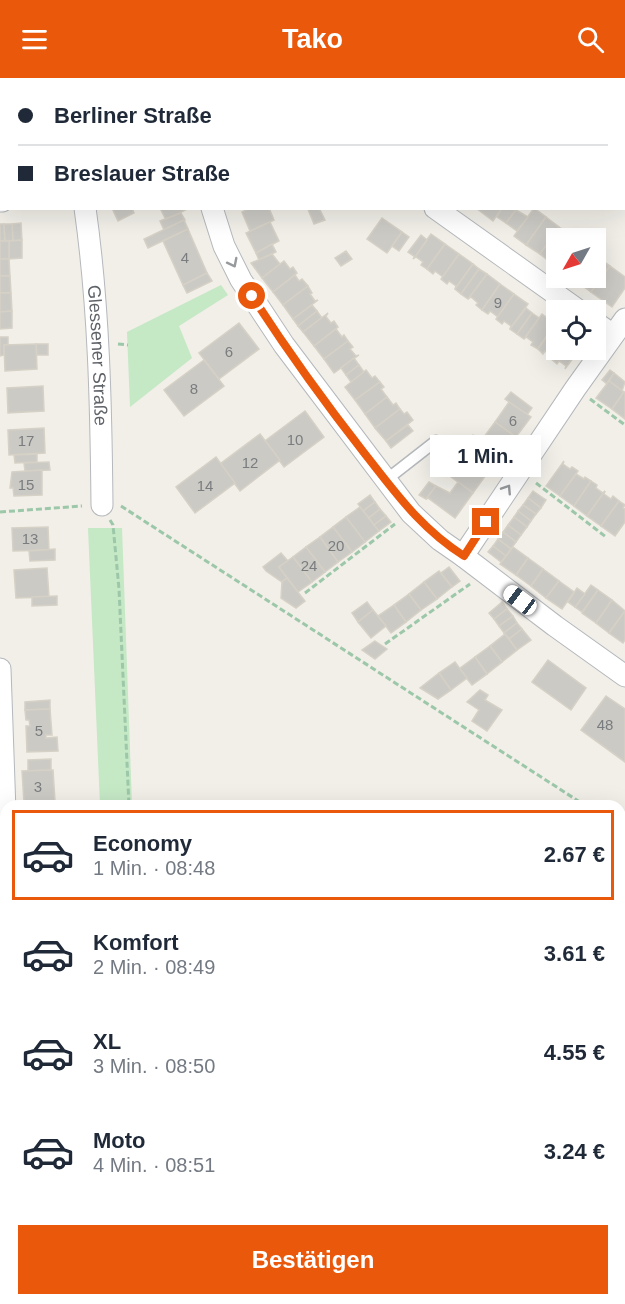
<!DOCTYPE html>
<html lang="de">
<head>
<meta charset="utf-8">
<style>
	:root { --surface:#fff; --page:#f6f6f7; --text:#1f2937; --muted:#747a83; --line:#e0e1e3; --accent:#ea580c }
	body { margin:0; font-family:Helvetica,sans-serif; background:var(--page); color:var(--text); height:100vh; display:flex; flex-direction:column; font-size:22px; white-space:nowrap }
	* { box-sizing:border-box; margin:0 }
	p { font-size:20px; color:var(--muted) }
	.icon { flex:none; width:33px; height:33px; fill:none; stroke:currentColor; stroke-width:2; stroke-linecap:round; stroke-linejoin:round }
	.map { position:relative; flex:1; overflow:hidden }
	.side { position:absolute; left:0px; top:722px; width:626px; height:506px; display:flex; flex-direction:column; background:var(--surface); border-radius:18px 18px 0 0; box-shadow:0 6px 24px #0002 }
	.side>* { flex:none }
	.guide { position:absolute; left:0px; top:0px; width:626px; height:132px; box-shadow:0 6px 24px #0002; display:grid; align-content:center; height:132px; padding:0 18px; background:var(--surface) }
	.needle { width:39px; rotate:231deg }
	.buttons { position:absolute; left:546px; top:150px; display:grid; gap:12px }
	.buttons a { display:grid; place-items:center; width:60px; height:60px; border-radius:0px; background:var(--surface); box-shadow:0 6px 24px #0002; font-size:30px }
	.end { position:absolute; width:27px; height:27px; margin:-14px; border:8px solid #ea580c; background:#fff; box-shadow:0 0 0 3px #fff }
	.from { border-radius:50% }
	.bubble { position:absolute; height:42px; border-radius:0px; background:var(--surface); box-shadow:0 6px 24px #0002; font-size:20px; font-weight:600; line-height:42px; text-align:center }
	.car { position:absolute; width:18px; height:36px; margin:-18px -9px; border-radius:8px; box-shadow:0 0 4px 2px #0007; background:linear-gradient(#fff 24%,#345 0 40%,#fff 0 76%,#345 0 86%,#fff 0) }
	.guide b { display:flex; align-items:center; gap:21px; height:57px; font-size:22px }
	.guide b+b { border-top:2px solid var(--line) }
	.guide i { width:15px; height:15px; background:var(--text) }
	ul { padding:10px 0 0; list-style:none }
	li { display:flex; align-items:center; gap:18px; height:90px; margin:0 12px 9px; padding:0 6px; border:3px solid transparent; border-radius:0px }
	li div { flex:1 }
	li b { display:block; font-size:22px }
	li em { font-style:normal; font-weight:600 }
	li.selected { border-color:var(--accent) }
	li>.icon { width:54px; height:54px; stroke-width:1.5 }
	.primary-button { display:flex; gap:12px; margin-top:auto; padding:12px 18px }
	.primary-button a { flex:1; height:69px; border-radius:0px; background:var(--accent); color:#fff; font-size:24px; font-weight:600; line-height:69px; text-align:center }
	header { display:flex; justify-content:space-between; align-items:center; height:78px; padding:0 18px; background:var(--accent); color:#fff; font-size:27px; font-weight:600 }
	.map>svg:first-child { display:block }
	.green { fill:#c5e8c5 }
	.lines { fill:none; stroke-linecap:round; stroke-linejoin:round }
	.stream { stroke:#aadaff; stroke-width:5 }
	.building { fill:#cccac5; stroke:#d6d1c6; stroke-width:1.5 }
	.lane-casing { stroke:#b5b8bc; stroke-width:13 }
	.street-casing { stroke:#b5b8bc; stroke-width:23 }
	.secondary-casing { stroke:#b6babf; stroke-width:31 }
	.path { stroke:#9cc7a9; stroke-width:3; stroke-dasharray:6 3; stroke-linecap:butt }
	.lane { stroke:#fff; stroke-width:10 }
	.street { stroke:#fff; stroke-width:21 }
	.secondary { stroke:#fff; stroke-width:28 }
	.oneway { stroke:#979a9d }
	.route { stroke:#ea580c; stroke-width:8 }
	.labels { text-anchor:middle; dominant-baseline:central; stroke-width:5; stroke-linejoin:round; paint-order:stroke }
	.number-label { font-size:15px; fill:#7a7d7f }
	.street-label { font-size:18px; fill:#5f6368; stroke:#fff }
</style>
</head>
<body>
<header><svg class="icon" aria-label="menu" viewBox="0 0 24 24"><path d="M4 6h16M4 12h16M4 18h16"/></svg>Tako<svg class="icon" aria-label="search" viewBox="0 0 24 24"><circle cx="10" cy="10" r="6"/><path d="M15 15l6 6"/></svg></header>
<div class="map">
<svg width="625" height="1226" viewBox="0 0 625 1226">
	<rect width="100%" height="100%" fill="#f1efe8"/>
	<!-- green -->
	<g class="green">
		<polygon points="221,207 228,217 179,248 192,280 130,329 127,254"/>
		<polygon points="88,450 122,450 132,727 100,727"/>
		<polygon points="0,1008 6,1010 6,1136 0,1131"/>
		<polygon points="123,1221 173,1221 174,1226 130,1226"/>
	</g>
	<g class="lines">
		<!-- stream -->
		<g class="stream">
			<polyline points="0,1154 6,1158"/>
			<polyline points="93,1221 100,1226"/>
		</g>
	</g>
	<!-- building -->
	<g class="building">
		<polygon points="91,0 121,0 122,2 91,2"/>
		<polygon points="168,0 202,0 169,2"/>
		<polygon points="422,0 449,0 445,2"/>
		<polygon points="472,0 506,0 506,2 473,2"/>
		<polygon points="112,130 132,130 134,135 118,143"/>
		<polygon points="160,130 189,130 166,142"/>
		<polygon points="250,130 269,130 274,142 250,153 242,134"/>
		<polygon points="310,130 319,130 325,142 314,146 308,131"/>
		<polygon points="476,130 502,130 493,143"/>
		<polygon points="502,130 516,132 506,145 497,139"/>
		<polygon points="534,130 546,139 526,167 514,158"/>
		<polygon points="516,132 528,139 517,153 506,145"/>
		<polygon points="181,135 185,142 164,152 160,143"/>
		<polygon points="546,139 559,149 540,176 526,167"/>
		<polygon points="382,140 402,154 387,175 367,161"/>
		<polygon points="184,142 188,151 148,170 144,161"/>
		<polygon points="270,144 279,163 256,175 246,155"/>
		<polygon points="21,145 22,162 13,163 12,146"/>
		<polygon points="0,146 4,146 5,163 0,163"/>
		<polygon points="4,146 12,146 13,163 5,163"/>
		<polygon points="559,149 574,159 556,160 556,184 554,187 540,176"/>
		<polygon points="188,151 207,195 183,207 163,163"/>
		<polygon points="402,154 409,159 399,173 392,168"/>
		<polygon points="431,156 445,166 427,191 421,187 423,184 416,179 413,181"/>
		<polygon points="421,157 427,162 415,179 408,174"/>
		<polygon points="22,162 22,180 9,181 9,163"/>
		<rect x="0" y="163" width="9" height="18"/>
		<polygon points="272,166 276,174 259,182 256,175"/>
		<polygon points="445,166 459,176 443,199 435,193 433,196 427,191"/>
		<polygon points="346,173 352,181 341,188 335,180"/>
		<polygon points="272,176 280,186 262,200 251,185"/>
		<polygon points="459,176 473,186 455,211 456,208 449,203 447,206 441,201"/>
		<polygon points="596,178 610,188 591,214 572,200 596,200"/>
		<polygon points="0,181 9,181 10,198 0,198"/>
		<polygon points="284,183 290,191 293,189 297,195 273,214 262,200"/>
		<polygon points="473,186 479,191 461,216 455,211"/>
		<polygon points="610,188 625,199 625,210 612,229 591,214"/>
		<polygon points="479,191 487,196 468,221 461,216"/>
		<polygon points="207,195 212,203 187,215 183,207"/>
		<polygon points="487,196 500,206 482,232 476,227 478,225 471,219 468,221"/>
		<polygon points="295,197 299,203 302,201 308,208 283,227 273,214"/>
		<polygon points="0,198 10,198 11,215 0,215"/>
		<polygon points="500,206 514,216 498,239 490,233 488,236 482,232"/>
		<polygon points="308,208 312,215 310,216 315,223 318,222 293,241 283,227"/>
		<polygon points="0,215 11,215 12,233 0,234"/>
		<polygon points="514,216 528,226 510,251 511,248 504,243 502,246 496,241"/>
		<polygon points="312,227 317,233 298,248 293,241"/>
		<polygon points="526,230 532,235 517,256 510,251"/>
		<polygon points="12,233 12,250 0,251 0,234"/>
		<polygon points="317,233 322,240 303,254 298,248"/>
		<polygon points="328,235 326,238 327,240 331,245 334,243 338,249 314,268 303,254"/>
		<polygon points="532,235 539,240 524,261 517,256"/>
		<polygon points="542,236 555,246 538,271 531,267 533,264 526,259 524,261"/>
		<polygon points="239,245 259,271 219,301 199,275"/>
		<polygon points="555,246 556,272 558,272 553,279 545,273 543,276 538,271"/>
		<polygon points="336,251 342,259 344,257 348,263 324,281 314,268"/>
		<polygon points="0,259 8,259 8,267 4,267 4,277 0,278"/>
		<polygon points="348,263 353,269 350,271 356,278 359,277 334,295 324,281"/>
		<polygon points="36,266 48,266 48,277 37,277"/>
		<polygon points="36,266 37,291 5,293 4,267"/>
		<polygon points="558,272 579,272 565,291 566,288 559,283 557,286 551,281"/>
		<polygon points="354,280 359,287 346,297 341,290"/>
		<polygon points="204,282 224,308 184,338 164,312"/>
		<polygon points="359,287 364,294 351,304 346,297"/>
		<polygon points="366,292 372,300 375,298 380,304 355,322 345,309"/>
		<polygon points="610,292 614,295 607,306 602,302"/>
		<polygon points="614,295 625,304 622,313 609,303"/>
		<polygon points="609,303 624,314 612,331 596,320"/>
		<polygon points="380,304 384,309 381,311 387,319 365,336 355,322"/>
		<polygon points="43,308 44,333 8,335 7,310"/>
		<polygon points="511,314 532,330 527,337 505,321"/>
		<polygon points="624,314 625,315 625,341 612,331"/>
		<polygon points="387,319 393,327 396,325 400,331 375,350 365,336"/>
		<polygon points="509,324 531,339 516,359 495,344"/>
		<polygon points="400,331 404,336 407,334 413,342 386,363 375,350"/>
		<polygon points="305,333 324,359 284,389 265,363"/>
		<polygon points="495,344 516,359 503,378 481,363"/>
		<polygon points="408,347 413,353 391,370 386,363"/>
		<polygon points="44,350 45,375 9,377 8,352"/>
		<polygon points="260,356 280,382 240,413 220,386"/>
		<polygon points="473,357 500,377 496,383 468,363"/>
		<polygon points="37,376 37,384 15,385 14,377"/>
		<polygon points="216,379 235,405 195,435 176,409"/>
		<polygon points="476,379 491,390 473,415 439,390 446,380 469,390"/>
		<polygon points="564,383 563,386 570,391 572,389 578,393 560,418 546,408"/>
		<polygon points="49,384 50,392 25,393 24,385"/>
		<polygon points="42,392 42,417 14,418 13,410 10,410 12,394"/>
		<polygon points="576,396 584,401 585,399 591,403 574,428 560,418"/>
		<polygon points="591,403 597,407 596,410 603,415 605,413 587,438 574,428"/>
		<polygon points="429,404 436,408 426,421 419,417"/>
		<polygon points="458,404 473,415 455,440 428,420 426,421 436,408 450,415"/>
		<polygon points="533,413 546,422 541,430 528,420"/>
		<polygon points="605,413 604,416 611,421 613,418 619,423 601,448 587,438"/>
		<polygon points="370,417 375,424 363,433 358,426"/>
		<polygon points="528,420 541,430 536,436 523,427"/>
		<polygon points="619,423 625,427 623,430 625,431 625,444 615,458 601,448"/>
		<polygon points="375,424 380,431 369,440 363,433"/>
		<polygon points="523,427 536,436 531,443 518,433"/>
		<polygon points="360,429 379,453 365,464 346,439"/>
		<polygon points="380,431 386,438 374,447 369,440"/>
		<polygon points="518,433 531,443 527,449 514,439"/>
		<polygon points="386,438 391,444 379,453 374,447"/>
		<polygon points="346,439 365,464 352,474 333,449"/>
		<polygon points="514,439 527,449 521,457 508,447"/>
		<polygon points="508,447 521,457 516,464 503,454"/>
		<polygon points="48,449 49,472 13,473 12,450"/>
		<polygon points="333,449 352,474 338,484 320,459"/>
		<polygon points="503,454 516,464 511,471 498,461"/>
		<polygon points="320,459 338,484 325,494 306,469"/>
		<polygon points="498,461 511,471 506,478 493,468"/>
		<polygon points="493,468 506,478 501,484 488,474"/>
		<polygon points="306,469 325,494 312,504 293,479"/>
		<polygon points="513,469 528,480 516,497 500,486"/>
		<polygon points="55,471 55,482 30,483 29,473"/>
		<polygon points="281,475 288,483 279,489 287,500 282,504 266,493 263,489"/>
		<polygon points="293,479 312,504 298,514 279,489"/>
		<polygon points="528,480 543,491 531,508 516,497"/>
		<polygon points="449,489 460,503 452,509 441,495"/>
		<polygon points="47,490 49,519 16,520 14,492"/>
		<polygon points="543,491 559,503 546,520 531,508"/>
		<polygon points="439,493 452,509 437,521 424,504"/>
		<polygon points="287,500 305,523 296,530 281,520 282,504"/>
		<polygon points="559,503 574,514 562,531 546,520"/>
		<polygon points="424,504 437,521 421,532 409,516"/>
		<polygon points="591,507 598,512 582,534 575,529"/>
		<polygon points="577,510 585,516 575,529 568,524"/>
		<polygon points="598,512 612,522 596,545 582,535"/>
		<polygon points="409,516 421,532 406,544 394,527"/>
		<polygon points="57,518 57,527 32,528 32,519"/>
		<polygon points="612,522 625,533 609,555 596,545"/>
		<polygon points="367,524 373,532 358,544 352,535"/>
		<polygon points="502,524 507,531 494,541 489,535"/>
		<polygon points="394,527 406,544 391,555 378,538"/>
		<polygon points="507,531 513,538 499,548 494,541"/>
		<polygon points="373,532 386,548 371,560 358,544"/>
		<polygon points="625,533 625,562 623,565 609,555"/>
		<polygon points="513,538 517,545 504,555 499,548"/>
		<polygon points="517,545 522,551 509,561 504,555"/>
		<polygon points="522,551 531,562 517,572 509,561"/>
		<polygon points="505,556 517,572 502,584 490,568"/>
		<polygon points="375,563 387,571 375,581 362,572"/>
		<polygon points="490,568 502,584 487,596 475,579"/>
		<polygon points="475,579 487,596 472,607 459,591"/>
		<polygon points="548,582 586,610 571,632 532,604"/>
		<polygon points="455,584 467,600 451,612 439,595"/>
		<polygon points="439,595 451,612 438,621 420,610"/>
		<polygon points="480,612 488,617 485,622 502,632 487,653 472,643 479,632 467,624"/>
		<polygon points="606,618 625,631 625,684 581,652"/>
		<polygon points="50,622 50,631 25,632 25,624"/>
		<polygon points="50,631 52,657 46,657 46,660 57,659 58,673 27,674 26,648 30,648 29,642 26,642 25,632"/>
		<polygon points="51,681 51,692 28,693 28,682"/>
		<polygon points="53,692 55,723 24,725 22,693"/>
		<polygon points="6,926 6,948 0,944 0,934"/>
		<polygon points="1,955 6,958 6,992 1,998"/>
	</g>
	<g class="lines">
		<defs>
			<g id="lane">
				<polyline points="223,0 224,2"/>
				<polyline points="386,402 436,363"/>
			</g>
			<g id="street">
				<polyline points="573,0 575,2"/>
				<polyline points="624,31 625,32"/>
				<polyline points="0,123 2,123"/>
				<path id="s1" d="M85,130C99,229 101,327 102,427"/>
				<polyline points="212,130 224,168 241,202 284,267 411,435 440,462 463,478 555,548 625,598"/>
				<polyline points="435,130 578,232"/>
				<polyline points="596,245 613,257"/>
				<polyline points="463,478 575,311 625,241"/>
				<polyline points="0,591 6,762"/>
				<polyline points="0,819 6,823"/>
			</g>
			<g id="secondary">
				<polyline points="57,0 58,2"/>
				<polyline points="280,2 283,0"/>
			</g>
		</defs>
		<!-- lane casing -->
		<use href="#lane" class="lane-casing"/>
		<!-- street casing -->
		<use href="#street" class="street-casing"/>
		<!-- secondary casing -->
		<use href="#secondary" class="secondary-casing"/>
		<!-- path -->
		<g class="path">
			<polyline points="23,2 27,0"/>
			<polyline points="0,13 2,12"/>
			<polyline points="118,266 128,267"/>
			<polyline points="590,321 625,347"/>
			<polyline points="536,405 606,459"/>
			<polyline points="121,428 586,728"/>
			<polyline points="0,434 82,428"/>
			<polyline points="110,442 113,447 119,511 129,728"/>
			<polyline points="305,515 395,446"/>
			<polyline points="385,566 470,506"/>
			<polyline points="620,749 625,752"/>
			<polyline points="0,1049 6,1051"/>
			<polyline points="0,1141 6,1145"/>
			<polyline points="0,1204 6,1209"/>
			<polyline points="21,1221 26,1226"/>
			<polyline points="111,1221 119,1226"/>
			<polyline points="164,1221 164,1226"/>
		</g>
		<!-- lane -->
		<use href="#lane" class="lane"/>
		<!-- street -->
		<use href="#street" class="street"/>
		<!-- secondary -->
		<use href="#secondary" class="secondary"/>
	</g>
	<!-- one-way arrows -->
	<defs><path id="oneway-chevron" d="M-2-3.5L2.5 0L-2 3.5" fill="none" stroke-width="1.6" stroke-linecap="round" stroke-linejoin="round" transform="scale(1.5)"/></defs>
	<g class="oneway">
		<use href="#oneway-chevron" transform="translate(233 185) rotate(63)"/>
		<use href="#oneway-chevron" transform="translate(507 411) rotate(-57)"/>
	</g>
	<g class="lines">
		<!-- route -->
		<path class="route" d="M252,218C287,272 325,325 365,376C396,415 420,450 464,478L486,444"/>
	</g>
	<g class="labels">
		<!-- number labels -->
		<g class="number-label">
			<text x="185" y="179">4</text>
			<text x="498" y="224">9</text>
			<text x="229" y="273">6</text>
			<text x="194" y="310">8</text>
			<text x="513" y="342">6</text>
			<text x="295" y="361">10</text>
			<text x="26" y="362">17</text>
			<text x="250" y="384">12</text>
			<text x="26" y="406">15</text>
			<text x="205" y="407">14</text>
			<text x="30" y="460">13</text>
			<text x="336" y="467">20</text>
			<text x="309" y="487">24</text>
			<text x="605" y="646">48</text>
			<text x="39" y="652">5</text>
			<text x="38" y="708">3</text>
		</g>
		<!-- street labels -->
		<g class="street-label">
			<text stroke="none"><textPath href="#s1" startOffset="148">Glessener Straße</textPath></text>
		</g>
	</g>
</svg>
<div class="buttons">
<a><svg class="needle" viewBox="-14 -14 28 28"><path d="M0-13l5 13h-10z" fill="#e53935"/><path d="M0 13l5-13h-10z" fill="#747a83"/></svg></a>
<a><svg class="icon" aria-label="locate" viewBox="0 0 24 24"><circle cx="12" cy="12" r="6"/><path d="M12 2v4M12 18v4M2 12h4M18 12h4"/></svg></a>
</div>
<i class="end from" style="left:252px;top:218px"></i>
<i class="end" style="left:486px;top:444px"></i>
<div class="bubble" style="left:430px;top:357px;width:111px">1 Min.</div>
<i class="car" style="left:520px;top:522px;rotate:307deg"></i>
<div class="guide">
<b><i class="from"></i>Berliner Straße</b>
<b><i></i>Breslauer Straße</b>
</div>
<section class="side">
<ul>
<li class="selected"><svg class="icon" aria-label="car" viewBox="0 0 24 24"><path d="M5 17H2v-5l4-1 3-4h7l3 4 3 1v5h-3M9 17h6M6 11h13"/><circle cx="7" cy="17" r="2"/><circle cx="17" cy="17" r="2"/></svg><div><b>Economy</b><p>1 Min. · 08:48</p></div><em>2.67 €</em></li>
<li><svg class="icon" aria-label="car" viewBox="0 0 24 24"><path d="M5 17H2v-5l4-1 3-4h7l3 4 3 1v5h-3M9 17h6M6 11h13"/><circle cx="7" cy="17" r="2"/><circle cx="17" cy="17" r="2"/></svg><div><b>Komfort</b><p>2 Min. · 08:49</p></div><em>3.61 €</em></li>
<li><svg class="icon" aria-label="car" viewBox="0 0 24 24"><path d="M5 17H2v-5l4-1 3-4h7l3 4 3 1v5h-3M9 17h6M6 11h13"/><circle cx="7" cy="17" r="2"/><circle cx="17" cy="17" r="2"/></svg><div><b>XL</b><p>3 Min. · 08:50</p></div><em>4.55 €</em></li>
<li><svg class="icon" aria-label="car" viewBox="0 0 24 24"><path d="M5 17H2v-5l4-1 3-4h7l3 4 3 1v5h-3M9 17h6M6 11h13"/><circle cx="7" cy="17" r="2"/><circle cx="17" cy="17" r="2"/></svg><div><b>Moto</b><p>4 Min. · 08:51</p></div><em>3.24 €</em></li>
</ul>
<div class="primary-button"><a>Bestätigen</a></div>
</section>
</div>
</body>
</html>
